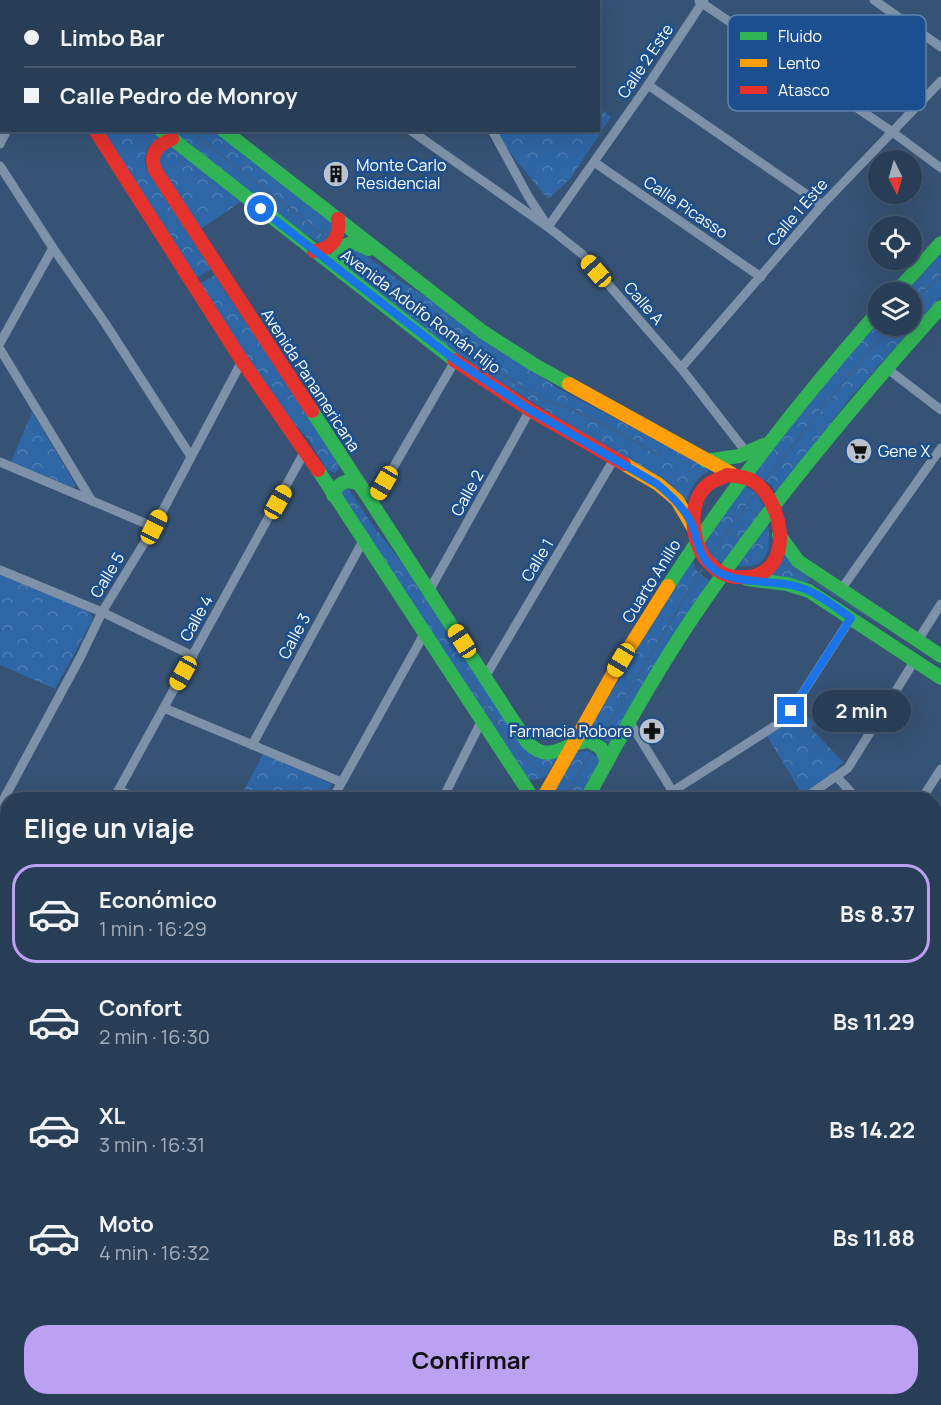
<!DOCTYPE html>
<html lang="es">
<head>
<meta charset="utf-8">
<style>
	:root { --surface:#283e57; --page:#344961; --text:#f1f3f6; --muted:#a5aeba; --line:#44576d; --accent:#bca0f2 }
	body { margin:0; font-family:Manrope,sans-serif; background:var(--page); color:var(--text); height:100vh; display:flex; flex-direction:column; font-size:22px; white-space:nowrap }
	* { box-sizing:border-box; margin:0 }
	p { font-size:20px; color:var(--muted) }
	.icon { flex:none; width:33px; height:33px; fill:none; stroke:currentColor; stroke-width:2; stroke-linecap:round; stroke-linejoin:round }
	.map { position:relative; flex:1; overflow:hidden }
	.side { position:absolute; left:0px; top:792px; width:942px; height:614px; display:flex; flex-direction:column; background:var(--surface); border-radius:24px 24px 0 0; box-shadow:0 6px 24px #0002,0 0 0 2px var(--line) }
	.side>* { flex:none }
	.hud { position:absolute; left:0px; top:0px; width:600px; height:132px; box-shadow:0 6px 24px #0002,0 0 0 2px var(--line); display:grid; align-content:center; height:132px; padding:0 24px; background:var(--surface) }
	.needle { width:39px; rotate:175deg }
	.controls { position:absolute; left:868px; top:150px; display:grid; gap:12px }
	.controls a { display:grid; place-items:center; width:54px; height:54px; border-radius:50%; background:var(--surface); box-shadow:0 6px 24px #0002,0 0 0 2px var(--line); font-size:30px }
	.end { position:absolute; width:27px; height:27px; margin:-14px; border:8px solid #1a73e8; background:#fff; box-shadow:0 0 0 3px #fff }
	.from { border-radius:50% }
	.bubble { position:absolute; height:42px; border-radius:21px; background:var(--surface); box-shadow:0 6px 24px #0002,0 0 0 2px var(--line); font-size:20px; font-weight:700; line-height:42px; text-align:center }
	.car { position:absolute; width:18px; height:36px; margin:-18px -9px; border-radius:8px; box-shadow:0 0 4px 2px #0007; background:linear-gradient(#f5c518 24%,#345 0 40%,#f5c518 0 76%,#345 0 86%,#f5c518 0) }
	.hud b { display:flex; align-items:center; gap:21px; height:57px; font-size:22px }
	.hud b+b { border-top:2px solid var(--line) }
	.hud i { width:15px; height:15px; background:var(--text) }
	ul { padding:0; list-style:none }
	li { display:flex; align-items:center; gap:18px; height:99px; margin:0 12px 9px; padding:0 12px; border:3px solid transparent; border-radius:24px }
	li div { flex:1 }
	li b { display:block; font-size:22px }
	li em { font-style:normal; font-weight:700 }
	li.current { border-color:var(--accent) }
	li>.icon { width:54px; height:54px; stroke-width:1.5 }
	h2 { padding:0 24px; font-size:27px; line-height:72px }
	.primary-button { display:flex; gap:12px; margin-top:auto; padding:12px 24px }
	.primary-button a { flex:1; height:69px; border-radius:24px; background:var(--accent); color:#111; font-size:24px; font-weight:700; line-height:69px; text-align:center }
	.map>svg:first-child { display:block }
	.park { fill:url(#park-crowns) }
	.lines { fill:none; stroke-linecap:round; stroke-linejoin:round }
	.stream { stroke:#3b618d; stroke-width:2 }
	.street { stroke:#7d92a8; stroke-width:9 }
	.fast { stroke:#30b455; stroke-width:14 }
	.slow { stroke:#ff9f0a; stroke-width:14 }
	.jam { stroke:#e5322d; stroke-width:14 }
	.route { stroke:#1a73e8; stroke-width:8 }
	.labels { text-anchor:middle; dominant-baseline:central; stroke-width:5; stroke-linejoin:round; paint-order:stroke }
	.street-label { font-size:16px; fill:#fff; stroke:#1b4f8f }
	.poi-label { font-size:16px; fill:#fff; stroke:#1b4f8f; text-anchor:start }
	.key { fill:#1b4f8f; stroke:#5f84b1; stroke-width:1.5 }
	.key-label { font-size:16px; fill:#fff }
</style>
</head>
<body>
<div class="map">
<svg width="941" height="1405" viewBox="0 0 941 1405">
	<defs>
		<pattern id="park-crowns" width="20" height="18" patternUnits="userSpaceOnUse" patternTransform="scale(1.5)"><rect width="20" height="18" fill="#2f66a5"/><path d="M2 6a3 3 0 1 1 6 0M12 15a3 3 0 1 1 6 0" fill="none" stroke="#4e7db2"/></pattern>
	</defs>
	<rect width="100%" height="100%" fill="#365274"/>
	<!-- park -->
	<g class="park">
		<polygon points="599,108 611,117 570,179 548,199 515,159 495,131 598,130"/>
		<path d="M100,131H152L160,137C148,144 144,152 145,166L211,269L197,278Z"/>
		<path d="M162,131H215L331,222C332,232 331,240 320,243L305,234L301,236Z"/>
		<polygon points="172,146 242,201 201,229 160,165 160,152"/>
		<path d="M346,248L360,251L397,279L445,309L559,389L712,470C696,475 691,490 685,504L678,492L667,483C581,432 495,383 415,323C389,302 361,283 338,258Z"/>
		<polygon points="941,254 941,296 851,397 776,493 771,485 754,474 829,378 879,322 879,326 912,326 912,292 905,292"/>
		<polygon points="215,275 338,463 339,469 335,473 327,470 308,439 281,408 199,284"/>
		<polygon points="32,412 75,484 74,488 11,462"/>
		<path d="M742,485C753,489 760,496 764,507L723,563L715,560L704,546Z"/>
		<path d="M344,487L349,489L371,523L400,560L525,749L556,758C548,774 547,780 528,780L340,498V489Z"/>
		<path d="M768,524C771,550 769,570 736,566Z"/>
		<polygon points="784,554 812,576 807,583 767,576"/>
		<polygon points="692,559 696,570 709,581 657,663 610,743 601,737 584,737"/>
		<polygon points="0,575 89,611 92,616 92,621 55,689 0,665"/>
		<polygon points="797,704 802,707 802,712 815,724 811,728 843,762 830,776 802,794 767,736"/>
		<polygon points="587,751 597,756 600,762 579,799 547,800 575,752"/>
		<polygon points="263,754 332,784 323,799 239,800"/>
		<polygon points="941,1249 941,1374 935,1378 934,1253"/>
	</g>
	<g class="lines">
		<!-- stream -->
		<g class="stream">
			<polyline points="30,0 31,2"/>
			<polyline points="189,130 329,239"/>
			<polyline points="345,252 491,368 544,400 572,409 593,419 660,455"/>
			<polyline points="912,304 941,275"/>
			<polyline points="767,479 825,404 891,326"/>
			<polyline points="725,530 737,537"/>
			<polyline points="712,554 757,491"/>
			<polyline points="781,561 875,621"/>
			<path d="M466,672C486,704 509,754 542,772"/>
			<polyline points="600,739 702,569"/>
			<polyline points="564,800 591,754"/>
			<polyline points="0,874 8,877"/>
			<polyline points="323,1405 325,1398"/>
		</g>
		<!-- street -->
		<g class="street">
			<polyline points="224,0 226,2"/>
			<polyline points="424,0 425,2"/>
			<polyline points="874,0 941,47"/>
			<polyline points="699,1 891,131 941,168"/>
			<polyline points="287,2 288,0"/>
			<polyline points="648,85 822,205"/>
			<polyline points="410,130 548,227 582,254 681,368 747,453"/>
			<polyline points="492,130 528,196 548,227 648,85 704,0"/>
			<polyline points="0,144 7,130"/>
			<polyline points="594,162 761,277"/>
			<polyline points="0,166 53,248 105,323 190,455"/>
			<polyline points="0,343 53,248"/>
			<polyline points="0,349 92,501"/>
			<polyline points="885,367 941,410"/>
			<polyline points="681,368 822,205 941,81"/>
			<polyline points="0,462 154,527"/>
			<polyline points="372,504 455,361"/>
			<polyline points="0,570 102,612 193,656"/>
			<polyline points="429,591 530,410"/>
			<polyline points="840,591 941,448"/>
			<polyline points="918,640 941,604"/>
			<polyline points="485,677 614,459"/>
			<polyline points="164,708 341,782"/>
			<polyline points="629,721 678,800"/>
			<polyline points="252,745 363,541"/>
			<polyline points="837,777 858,800"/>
			<polyline points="119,790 141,800"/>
			<polyline points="673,791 781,722 791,711 851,618"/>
			<polyline points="113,800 305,451"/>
			<polyline points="332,800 424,634"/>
			<polyline points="442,800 482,720"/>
			<polyline points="802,800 848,768 915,660"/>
			<polyline points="921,800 941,769"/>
			<polyline points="0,806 81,656 102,612 154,527 242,361"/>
			<polyline points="934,885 941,892"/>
			<polyline points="934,903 941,898"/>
			<polyline points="934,919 941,927"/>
			<polyline points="0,926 6,902"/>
			<polyline points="0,952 8,954"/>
			<polyline points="934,1002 941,997"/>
			<polyline points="0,1045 8,1047"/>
			<polyline points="934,1090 941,1086"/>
			<polyline points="0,1137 8,1139"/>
			<polyline points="934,1201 941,1211"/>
			<polyline points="934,1249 941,1246"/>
			<polyline points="0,1304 8,1276"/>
			<polyline points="0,1356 7,1319"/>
			<polyline points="934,1386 941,1381"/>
			<polyline points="279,1398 299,1404"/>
			<polyline points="444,1398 465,1405"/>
			<polyline points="867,1398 872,1405"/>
			<polyline points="90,1405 91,1398"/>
			<polyline points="185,1405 187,1398"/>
			<polyline points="509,1405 511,1398"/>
			<polyline points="624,1405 635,1398"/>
			<polyline points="787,1405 798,1398"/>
			<polyline points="905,1405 916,1398"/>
		</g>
		<!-- fast -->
		<g class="fast">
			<polyline points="59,0 61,2"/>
			<polyline points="161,130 454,360"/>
			<polyline points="223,130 483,332 533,364 569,384"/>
			<polyline points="343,273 337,258 342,247 353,242 369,249"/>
			<polyline points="896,292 941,243"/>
			<path d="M312,411L527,742C550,766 564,742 589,741L601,748L607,761"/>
			<polyline points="706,461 739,456 764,445"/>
			<polyline points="318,470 534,800"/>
			<path d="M333,495C338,483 346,478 359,484"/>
			<polyline points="779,535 798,561 941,656"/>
			<polyline points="747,579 787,584 809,591 941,678"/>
			<path d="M668,586C731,488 802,398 879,311"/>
			<path d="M586,800C619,740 651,680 689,623C764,511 851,407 941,307"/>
			<polyline points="0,852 8,855"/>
		</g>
		<!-- slow -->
		<g class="slow">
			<polyline points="0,1 2,2"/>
			<polyline points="569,384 732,474"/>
			<polyline points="624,464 658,484 677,500 694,529"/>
			<polyline points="542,800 614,672 668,586"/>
			<polyline points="0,900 8,903"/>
			<polyline points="299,1405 301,1398"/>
		</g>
		<!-- jam -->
		<g class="jam">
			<polyline points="95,130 242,361 318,470"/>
			<path d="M172,139C157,145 149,154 155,170L312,411"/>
			<path d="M314,251C333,249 340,238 338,219"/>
			<polyline points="454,360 530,410 624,464"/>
			<path d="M727,475C736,476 745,476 753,481C782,500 795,565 754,576C748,578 741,577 735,577C721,576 706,563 700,550C691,530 689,498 710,483C715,480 722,478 727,475Z"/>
			<polyline points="343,1405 345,1398"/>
		</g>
	</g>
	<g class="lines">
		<!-- route -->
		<path class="route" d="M261,209L455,360L530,410L657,484C672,496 688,511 694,530C698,545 701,560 715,570C734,584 772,580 795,586C816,591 833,606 851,618L791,711"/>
	</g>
	<!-- icons -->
	<defs>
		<symbol id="building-disc" viewBox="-11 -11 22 22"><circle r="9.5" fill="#b9c2ce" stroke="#1b4f8f"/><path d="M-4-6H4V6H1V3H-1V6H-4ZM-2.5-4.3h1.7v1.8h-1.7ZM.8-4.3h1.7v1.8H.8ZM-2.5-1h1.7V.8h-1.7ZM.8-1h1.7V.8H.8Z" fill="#111"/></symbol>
		<symbol id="supermarket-disc" viewBox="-11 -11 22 22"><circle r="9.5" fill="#b9c2ce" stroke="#1b4f8f"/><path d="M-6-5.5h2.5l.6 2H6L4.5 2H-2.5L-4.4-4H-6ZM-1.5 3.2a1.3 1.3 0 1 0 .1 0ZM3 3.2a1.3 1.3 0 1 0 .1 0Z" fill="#111"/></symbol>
		<symbol id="pharmacy-disc" viewBox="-11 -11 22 22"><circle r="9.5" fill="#b9c2ce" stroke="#1b4f8f"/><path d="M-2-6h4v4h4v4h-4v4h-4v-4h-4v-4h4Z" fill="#111"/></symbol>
	</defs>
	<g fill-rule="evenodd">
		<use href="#building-disc" x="321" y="159" width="30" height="30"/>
		<use href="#supermarket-disc" x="844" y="436" width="30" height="30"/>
		<use href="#pharmacy-disc" x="637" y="716" width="30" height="30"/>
	</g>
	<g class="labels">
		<!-- street labels -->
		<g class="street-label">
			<text transform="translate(645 61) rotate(-56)">Calle 2 Este</text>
			<text transform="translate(686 207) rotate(34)">Calle Picasso</text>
			<text transform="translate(797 212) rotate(-49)">Calle 1 Este</text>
			<text transform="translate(644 303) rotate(49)">Calle A</text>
			<text transform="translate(421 311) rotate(37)">Avenida Adolfo Román Hijo</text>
			<text transform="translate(311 380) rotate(57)">Avenida Panamericana</text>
			<text transform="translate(467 493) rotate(-61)">Calle 2</text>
			<text transform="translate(537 560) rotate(-59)">Calle 1</text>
			<text transform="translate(107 575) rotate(-59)">Calle 5</text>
			<text transform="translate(651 581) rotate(-58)">Cuarto Anillo</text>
			<text transform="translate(196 618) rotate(-61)">Calle 4</text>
			<text transform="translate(294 636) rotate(-62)">Calle 3</text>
		</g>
		<!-- poi labels -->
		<g class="poi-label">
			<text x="356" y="165">Monte Carlo<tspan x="356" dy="18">Residencial</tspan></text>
			<text x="878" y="451">Gene X</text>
			<text x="632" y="731" text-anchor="end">Farmacia Robore</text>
		</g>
	</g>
	<!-- legend -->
	<rect x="728" y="15" width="198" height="96" rx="9" class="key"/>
	<rect x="740" y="32" width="27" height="8" fill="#30b455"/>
	<rect x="740" y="59" width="27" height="8" fill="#ff9f0a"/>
	<rect x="740" y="86" width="27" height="8" fill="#e5322d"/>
	<g class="key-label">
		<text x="778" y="42">Fluido</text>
		<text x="778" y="69">Lento</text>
		<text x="778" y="96">Atasco</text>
	</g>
</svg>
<div class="controls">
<a><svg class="needle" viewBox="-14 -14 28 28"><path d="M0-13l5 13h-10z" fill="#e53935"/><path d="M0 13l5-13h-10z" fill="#a5aeba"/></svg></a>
<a><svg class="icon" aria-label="locate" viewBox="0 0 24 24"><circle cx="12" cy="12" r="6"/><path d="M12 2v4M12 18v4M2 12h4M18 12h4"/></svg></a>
<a><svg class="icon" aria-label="layers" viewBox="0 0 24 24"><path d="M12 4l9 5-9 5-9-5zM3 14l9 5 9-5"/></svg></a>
</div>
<i class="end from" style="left:261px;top:209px"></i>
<i class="end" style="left:791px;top:711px"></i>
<div class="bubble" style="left:812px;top:690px;width:99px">2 min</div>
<i class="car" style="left:596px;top:271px;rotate:319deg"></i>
<i class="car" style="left:384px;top:483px;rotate:210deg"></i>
<i class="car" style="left:278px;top:502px;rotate:29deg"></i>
<i class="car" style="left:154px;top:527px;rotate:27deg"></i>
<i class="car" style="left:462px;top:641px;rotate:327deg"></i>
<i class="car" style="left:621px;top:660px;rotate:211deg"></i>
<i class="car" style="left:183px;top:673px;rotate:209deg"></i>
<div class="hud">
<b><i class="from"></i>Limbo Bar</b>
<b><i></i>Calle Pedro de Monroy</b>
</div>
<section class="side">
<h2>Elige un viaje</h2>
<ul>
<li class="current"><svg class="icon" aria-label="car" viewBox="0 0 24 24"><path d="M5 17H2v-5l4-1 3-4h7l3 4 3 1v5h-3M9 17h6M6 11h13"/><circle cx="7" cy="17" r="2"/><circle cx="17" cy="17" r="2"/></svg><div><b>Económico</b><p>1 min · 16:29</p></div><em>Bs 8.37</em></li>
<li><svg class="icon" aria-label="car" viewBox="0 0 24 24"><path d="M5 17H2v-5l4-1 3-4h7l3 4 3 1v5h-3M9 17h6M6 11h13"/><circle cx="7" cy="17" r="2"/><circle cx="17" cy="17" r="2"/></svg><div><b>Confort</b><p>2 min · 16:30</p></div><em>Bs 11.29</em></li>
<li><svg class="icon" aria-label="car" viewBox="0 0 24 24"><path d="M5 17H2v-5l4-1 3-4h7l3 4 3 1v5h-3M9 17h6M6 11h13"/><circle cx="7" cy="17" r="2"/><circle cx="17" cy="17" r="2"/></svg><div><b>XL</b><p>3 min · 16:31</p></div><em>Bs 14.22</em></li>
<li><svg class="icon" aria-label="car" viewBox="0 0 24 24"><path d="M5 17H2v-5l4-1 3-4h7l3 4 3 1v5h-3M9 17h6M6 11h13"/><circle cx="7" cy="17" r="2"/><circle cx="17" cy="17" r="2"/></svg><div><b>Moto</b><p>4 min · 16:32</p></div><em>Bs 11.88</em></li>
</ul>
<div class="primary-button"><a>Confirmar</a></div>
</section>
</div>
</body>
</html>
